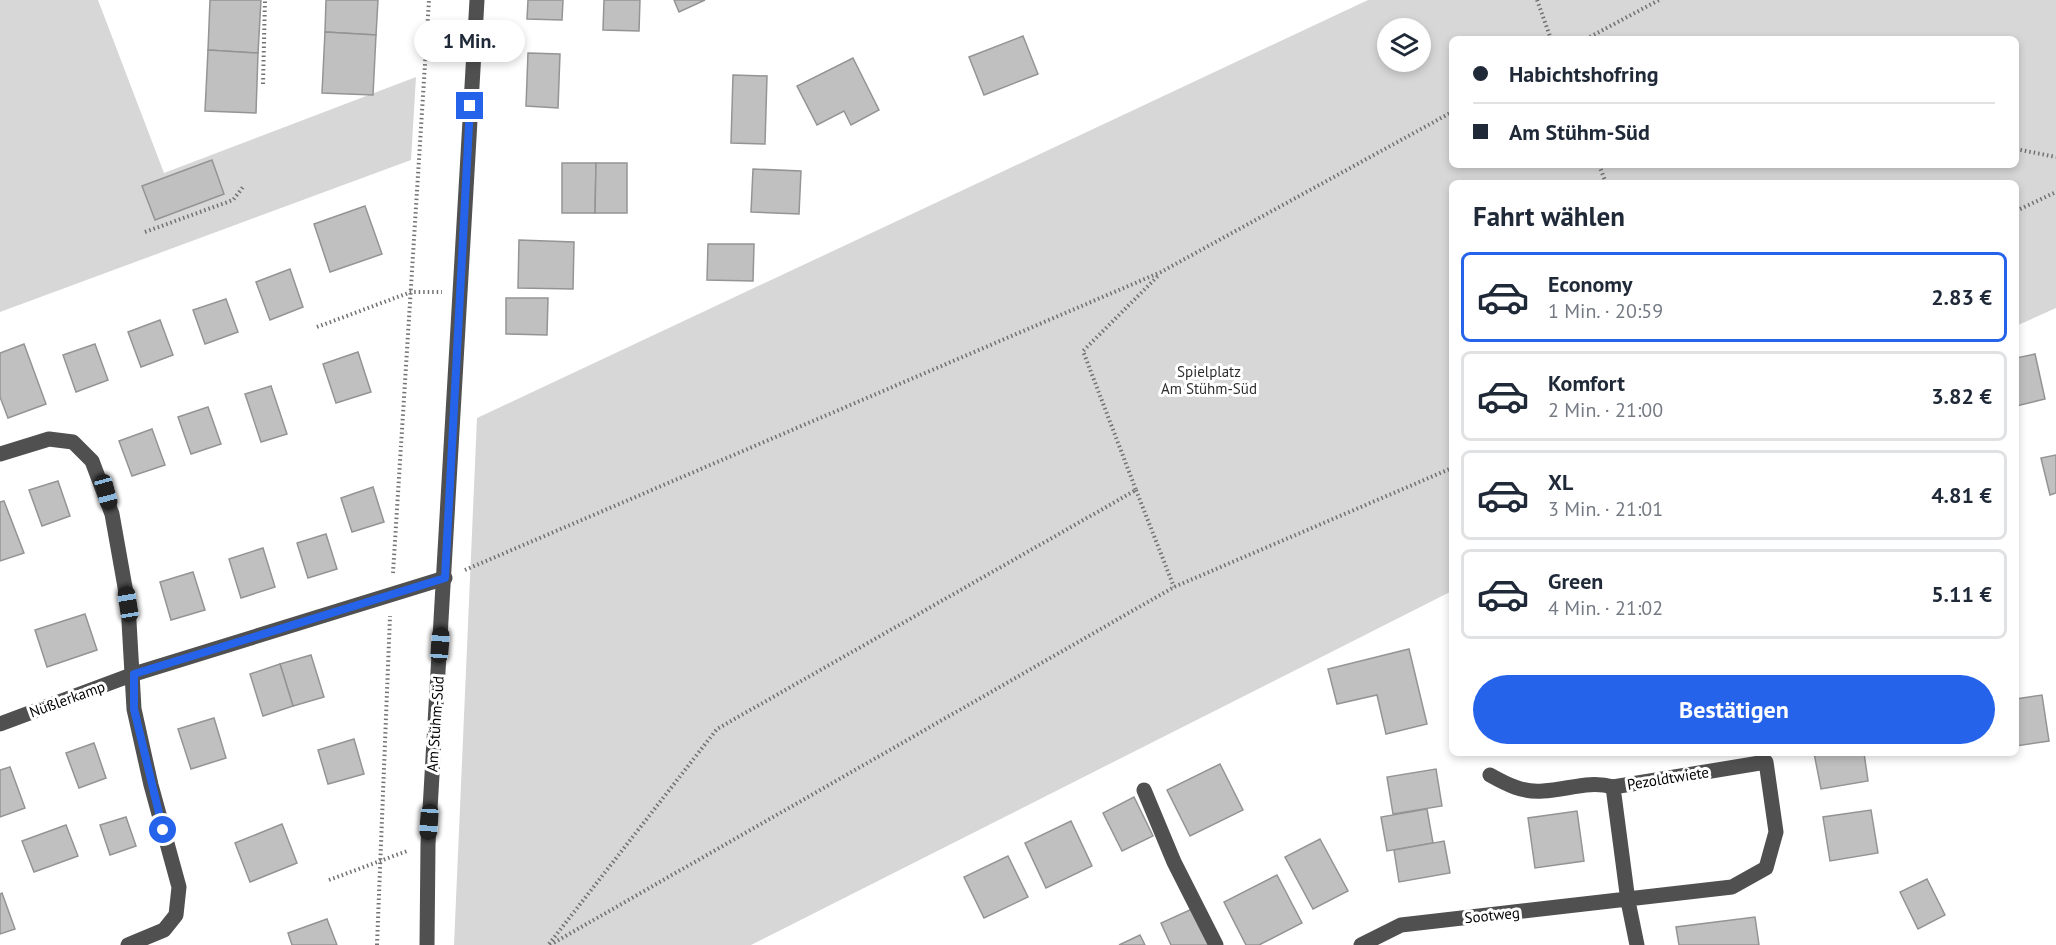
<!DOCTYPE html>
<html lang="de">
<head>
<meta charset="utf-8">
<style>
	:root { --surface:#fff; --page:#f2f2f3; --text:#1f2937; --muted:#747a83; --line:#e0e1e3; --accent:#2563eb }
	body { margin:0; font-family:"PT Sans",sans-serif; background:var(--page); color:var(--text); height:100vh; display:flex; flex-direction:column; font-size:22px; white-space:nowrap }
	* { box-sizing:border-box; margin:0 }
	p { font-size:20px; color:var(--muted) }
	.icon { flex:none; width:33px; height:33px; fill:none; stroke:currentColor; stroke-width:2; stroke-linecap:round; stroke-linejoin:round }
	.map { position:relative; flex:1; overflow:hidden }
	.details { position:absolute; left:1449px; top:180px; width:570px; height:576px; display:flex; flex-direction:column; background:var(--surface); border-radius:9px; box-shadow:0 3px 9px #0003 }
	.details>* { flex:none }
	.guide { position:absolute; left:1449px; top:36px; width:570px; height:132px; border-radius:9px; box-shadow:0 3px 9px #0003; display:grid; align-content:center; height:132px; padding:0 24px; background:var(--surface) }
	.fabs { position:absolute; left:1377px; top:18px; display:grid; gap:12px }
	.fabs a { display:grid; place-items:center; width:54px; height:54px; border-radius:50%; background:var(--surface); box-shadow:0 3px 9px #0003; font-size:30px }
	.end { position:absolute; width:27px; height:27px; margin:-14px; border:8px solid #2563eb; background:#fff; box-shadow:0 0 0 3px #fff }
	.from { border-radius:50% }
	.bubble { position:absolute; height:42px; border-radius:21px; background:var(--surface); box-shadow:0 3px 9px #0003; font-size:20px; font-weight:700; line-height:42px; text-align:center }
	.car { position:absolute; width:18px; height:36px; margin:-18px -9px; border-radius:8px; box-shadow:0 0 4px 2px #0007; background:linear-gradient(#222 24%,#8ab4d8 0 40%,#222 0 76%,#8ab4d8 0 86%,#222 0) }
	.guide b { display:flex; align-items:center; gap:21px; height:57px; font-size:22px }
	.guide b+b { border-top:2px solid var(--line) }
	.guide i { width:15px; height:15px; background:var(--text) }
	ul { padding:0; list-style:none }
	li { display:flex; align-items:center; gap:18px; height:90px; margin:0 12px 9px; padding:0 12px; border:3px solid var(--line); border-radius:9px }
	li div { flex:1 }
	li b { display:block; font-size:22px }
	li em { font-style:normal; font-weight:700 }
	li.current { border-color:var(--accent) }
	li>.icon { width:54px; height:54px; stroke-width:1.5 }
	h2 { padding:0 24px; font-size:27px; line-height:72px }
	.cta { display:flex; gap:12px; margin-top:auto; padding:12px 24px }
	.cta a { flex:1; height:69px; border-radius:36px; background:var(--accent); color:#fff; font-size:24px; font-weight:700; line-height:69px; text-align:center }
	.map>svg:first-child { display:block }
	.green { fill:#d7d7d7; fill-rule:evenodd }
	.building { fill:#c0c0c0; stroke:#949494; stroke-width:1.5 }
	.lines { fill:none; stroke-linecap:round; stroke-linejoin:round }
	.path { stroke:#727272; stroke-width:4; stroke-dasharray:1.5 3; stroke-linecap:butt }
	.minor { stroke:#505050; stroke-width:15 }
	.route { stroke:#2563eb; stroke-width:8 }
	.labels { text-anchor:middle; dominant-baseline:central; stroke-width:6; stroke-linejoin:round; paint-order:stroke }
	.park-label { font-size:15px; fill:#2e2e2e; stroke:#fff }
	.street-label { font-size:15px; fill:#000; stroke:#fff }
</style>
</head>
<body>
<div class="map">
<svg width="2056" height="945" viewBox="0 0 2056 945">
	<rect width="100%" height="100%" fill="#fff"/>
	<!-- green -->
	<g class="green">
		<polygon points="0,0 98,0 164,173 416,77 411,160 0,312"/>
		<path d="M1368,0H2056V308L2016,326V183H1452V591L751,945H454L477,418ZM1388,28H1420V62H1388ZM1452,39H2016V165H1452Z"/>
	</g>
	<!-- building -->
	<g class="building">
		<polygon points="210,0 261,0 258,53 208,50"/>
		<polygon points="326,0 378,0 376,35 325,32"/>
		<polygon points="528,0 563,0 562,20 527,19"/>
		<polygon points="604,0 640,0 639,31 603,30"/>
		<polygon points="674,0 705,0 679,12"/>
		<polygon points="325,32 376,35 373,95 322,93"/>
		<polygon points="1023,36 1038,74 984,95 969,57"/>
		<polygon points="208,50 258,53 256,113 205,111"/>
		<polygon points="528,53 560,54 558,108 526,106"/>
		<polygon points="853,58 879,110 851,125 844,111 817,125 797,86"/>
		<polygon points="733,75 767,76 765,144 731,143"/>
		<polygon points="212,160 224,194 155,220 142,186"/>
		<polygon points="562,163 596,163 595,213 562,213"/>
		<polygon points="596,163 627,163 627,213 595,213"/>
		<polygon points="753,169 801,171 799,214 751,212"/>
		<polygon points="365,206 382,254 330,272 314,224"/>
		<polygon points="519,240 574,242 573,289 518,288"/>
		<polygon points="708,244 754,244 753,281 707,280"/>
		<polygon points="290,269 303,307 270,320 256,282"/>
		<polygon points="506,298 548,298 547,335 506,334"/>
		<polygon points="226,299 238,332 205,344 193,310"/>
		<polygon points="160,320 173,355 141,367 128,332"/>
		<polygon points="24,344 46,404 8,418 0,397 0,353"/>
		<polygon points="95,344 108,380 76,392 63,355"/>
		<polygon points="358,352 371,392 336,403 323,364"/>
		<polygon points="2035,354 2045,399 2016,406 2016,358"/>
		<polygon points="271,386 287,434 261,442 245,394"/>
		<polygon points="208,407 221,444 191,454 178,417"/>
		<polygon points="152,429 165,465 132,476 119,441"/>
		<polygon points="2056,455 2056,493 2050,495 2041,458"/>
		<polygon points="58,481 70,516 42,526 29,490"/>
		<polygon points="373,487 384,522 352,532 341,498"/>
		<polygon points="4,501 24,553 0,561 0,502"/>
		<polygon points="326,534 337,569 308,578 297,543"/>
		<polygon points="263,548 275,587 241,598 229,559"/>
		<polygon points="193,572 205,610 171,620 160,582"/>
		<polygon points="85,614 97,650 47,667 35,630"/>
		<polygon points="1409,649 1427,724 1386,734 1377,695 1337,704 1328,669"/>
		<polygon points="311,655 324,697 293,706 280,664"/>
		<polygon points="280,664 293,706 263,716 250,674"/>
		<polygon points="2042,695 2049,741 2016,746 2016,699"/>
		<polygon points="214,718 226,758 191,769 178,729"/>
		<polygon points="354,739 364,774 328,784 318,750"/>
		<polygon points="94,743 106,778 79,788 66,753"/>
		<polygon points="1814,753 1864,753 1868,781 1821,789"/>
		<polygon points="1220,764 1243,810 1190,836 1167,790"/>
		<polygon points="10,767 25,808 0,817 0,770"/>
		<polygon points="1436,769 1442,806 1393,814 1387,777"/>
		<polygon points="1134,797 1153,836 1122,851 1103,813"/>
		<polygon points="1427,809 1433,843 1387,851 1381,817"/>
		<polygon points="1871,810 1878,853 1830,861 1823,817"/>
		<polygon points="1577,811 1584,861 1535,868 1528,818"/>
		<polygon points="126,817 136,846 110,855 100,825"/>
		<polygon points="1071,821 1092,866 1046,888 1025,843"/>
		<polygon points="282,824 297,863 250,882 235,843"/>
		<polygon points="66,825 78,856 34,872 22,841"/>
		<polygon points="1320,839 1348,891 1313,909 1285,857"/>
		<polygon points="1444,841 1450,873 1399,882 1394,850"/>
		<polygon points="1008,856 1028,897 984,918 964,877"/>
		<polygon points="1277,875 1302,923 1259,945 1246,945 1224,902"/>
		<polygon points="1927,879 1945,915 1918,929 1900,892"/>
		<polygon points="2,893 15,929 0,934 0,894"/>
		<polygon points="1192,909 1209,945 1171,945 1161,923"/>
		<polygon points="1755,917 1759,945 1679,945 1676,927"/>
		<polygon points="327,919 337,945 292,945 288,933"/>
		<polygon points="1140,935 1145,945 1119,945"/>
	</g>
	<g class="lines">
		<!-- path -->
		<g class="path">
			<polyline points="1537,0 1551,39"/>
			<polyline points="1586,39 1659,0"/>
			<polyline points="263,84 265,0"/>
			<polyline points="2016,149 2056,157"/>
			<polyline points="1599,165 1606,183"/>
			<polyline points="2016,211 2056,192"/>
			<polyline points="145,232 233,200 243,187"/>
			<polyline points="317,327 411,292 442,292"/>
			<polyline points="1136,490 1174,587"/>
			<polyline points="465,570 1161,272 1452,112"/>
			<polyline points="393,573 429,0"/>
			<polyline points="329,880 407,851"/>
			<polyline points="549,944 717,729 1136,490 1083,351 1159,275"/>
			<polyline points="377,945 390,616"/>
			<polyline points="550,945 1174,587 1452,468"/>
		</g>
		<!-- minor -->
		<g class="minor">
			<polyline points="0,454 49,439 73,442 92,461 112,514 128,604 134,709 151,785 179,887 176,915 164,930 128,945"/>
			<polyline points="0,724 134,674 445,578"/>
			<path d="M1490,775C1506,784 1523,793 1543,791C1567,790 1589,780 1613,787"/>
			<polyline points="1144,790 1174,862 1216,945"/>
			<polyline points="427,945 428,844 477,0"/>
			<polyline points="1361,945 1401,925 1732,887 1766,868 1776,832 1766,762 1613,787 1628,901 1637,945"/>
		</g>
	</g>
	<g class="lines">
		<!-- route -->
		<polyline class="route" points="163,830 134,709 134,674 445,578 470,106"/>
	</g>
	<g class="labels">
		<!-- park labels -->
		<g class="park-label">
			<text x="1209" y="371">Spielplatz<tspan x="1209" dy="17">Am Stühm-Süd</tspan></text>
		</g>
		<!-- street labels -->
		<g class="street-label">
			<text transform="translate(67 699) rotate(-20)">Nüßlerkamp</text>
			<text transform="translate(435 724) rotate(-86)">Am Stühm-Süd</text>
			<text transform="translate(1668 778) rotate(-9)">Pezoldtwiete</text>
			<text transform="translate(1492 915) rotate(-6)">Sootweg</text>
		</g>
	</g>
</svg>
<div class="fabs">
<a><svg class="icon" aria-label="layers" viewBox="0 0 24 24"><path d="M12 4l9 5-9 5-9-5zM3 14l9 5 9-5"/></svg></a>
</div>
<i class="end from" style="left:163px;top:830px"></i>
<i class="end" style="left:470px;top:106px"></i>
<div class="bubble" style="left:414px;top:20px;width:111px">1 Min.</div>
<i class="car" style="left:106px;top:492px;rotate:165deg"></i>
<i class="car" style="left:128px;top:604px;rotate:351deg"></i>
<i class="car" style="left:440px;top:645px;rotate:4deg"></i>
<i class="car" style="left:429px;top:822px;rotate:184deg"></i>
<div class="guide">
<b><i class="from"></i>Habichtshofring</b>
<b><i></i>Am Stühm-Süd</b>
</div>
<section class="details">
<h2>Fahrt wählen</h2>
<ul>
<li class="current"><svg class="icon" aria-label="car" viewBox="0 0 24 24"><path d="M5 17H2v-5l4-1 3-4h7l3 4 3 1v5h-3M9 17h6M6 11h13"/><circle cx="7" cy="17" r="2"/><circle cx="17" cy="17" r="2"/></svg><div><b>Economy</b><p>1 Min. · 20:59</p></div><em>2.83 €</em></li>
<li><svg class="icon" aria-label="car" viewBox="0 0 24 24"><path d="M5 17H2v-5l4-1 3-4h7l3 4 3 1v5h-3M9 17h6M6 11h13"/><circle cx="7" cy="17" r="2"/><circle cx="17" cy="17" r="2"/></svg><div><b>Komfort</b><p>2 Min. · 21:00</p></div><em>3.82 €</em></li>
<li><svg class="icon" aria-label="car" viewBox="0 0 24 24"><path d="M5 17H2v-5l4-1 3-4h7l3 4 3 1v5h-3M9 17h6M6 11h13"/><circle cx="7" cy="17" r="2"/><circle cx="17" cy="17" r="2"/></svg><div><b>XL</b><p>3 Min. · 21:01</p></div><em>4.81 €</em></li>
<li><svg class="icon" aria-label="car" viewBox="0 0 24 24"><path d="M5 17H2v-5l4-1 3-4h7l3 4 3 1v5h-3M9 17h6M6 11h13"/><circle cx="7" cy="17" r="2"/><circle cx="17" cy="17" r="2"/></svg><div><b>Green</b><p>4 Min. · 21:02</p></div><em>5.11 €</em></li>
</ul>
<div class="cta"><a>Bestätigen</a></div>
</section>
</div>
</body>
</html>
